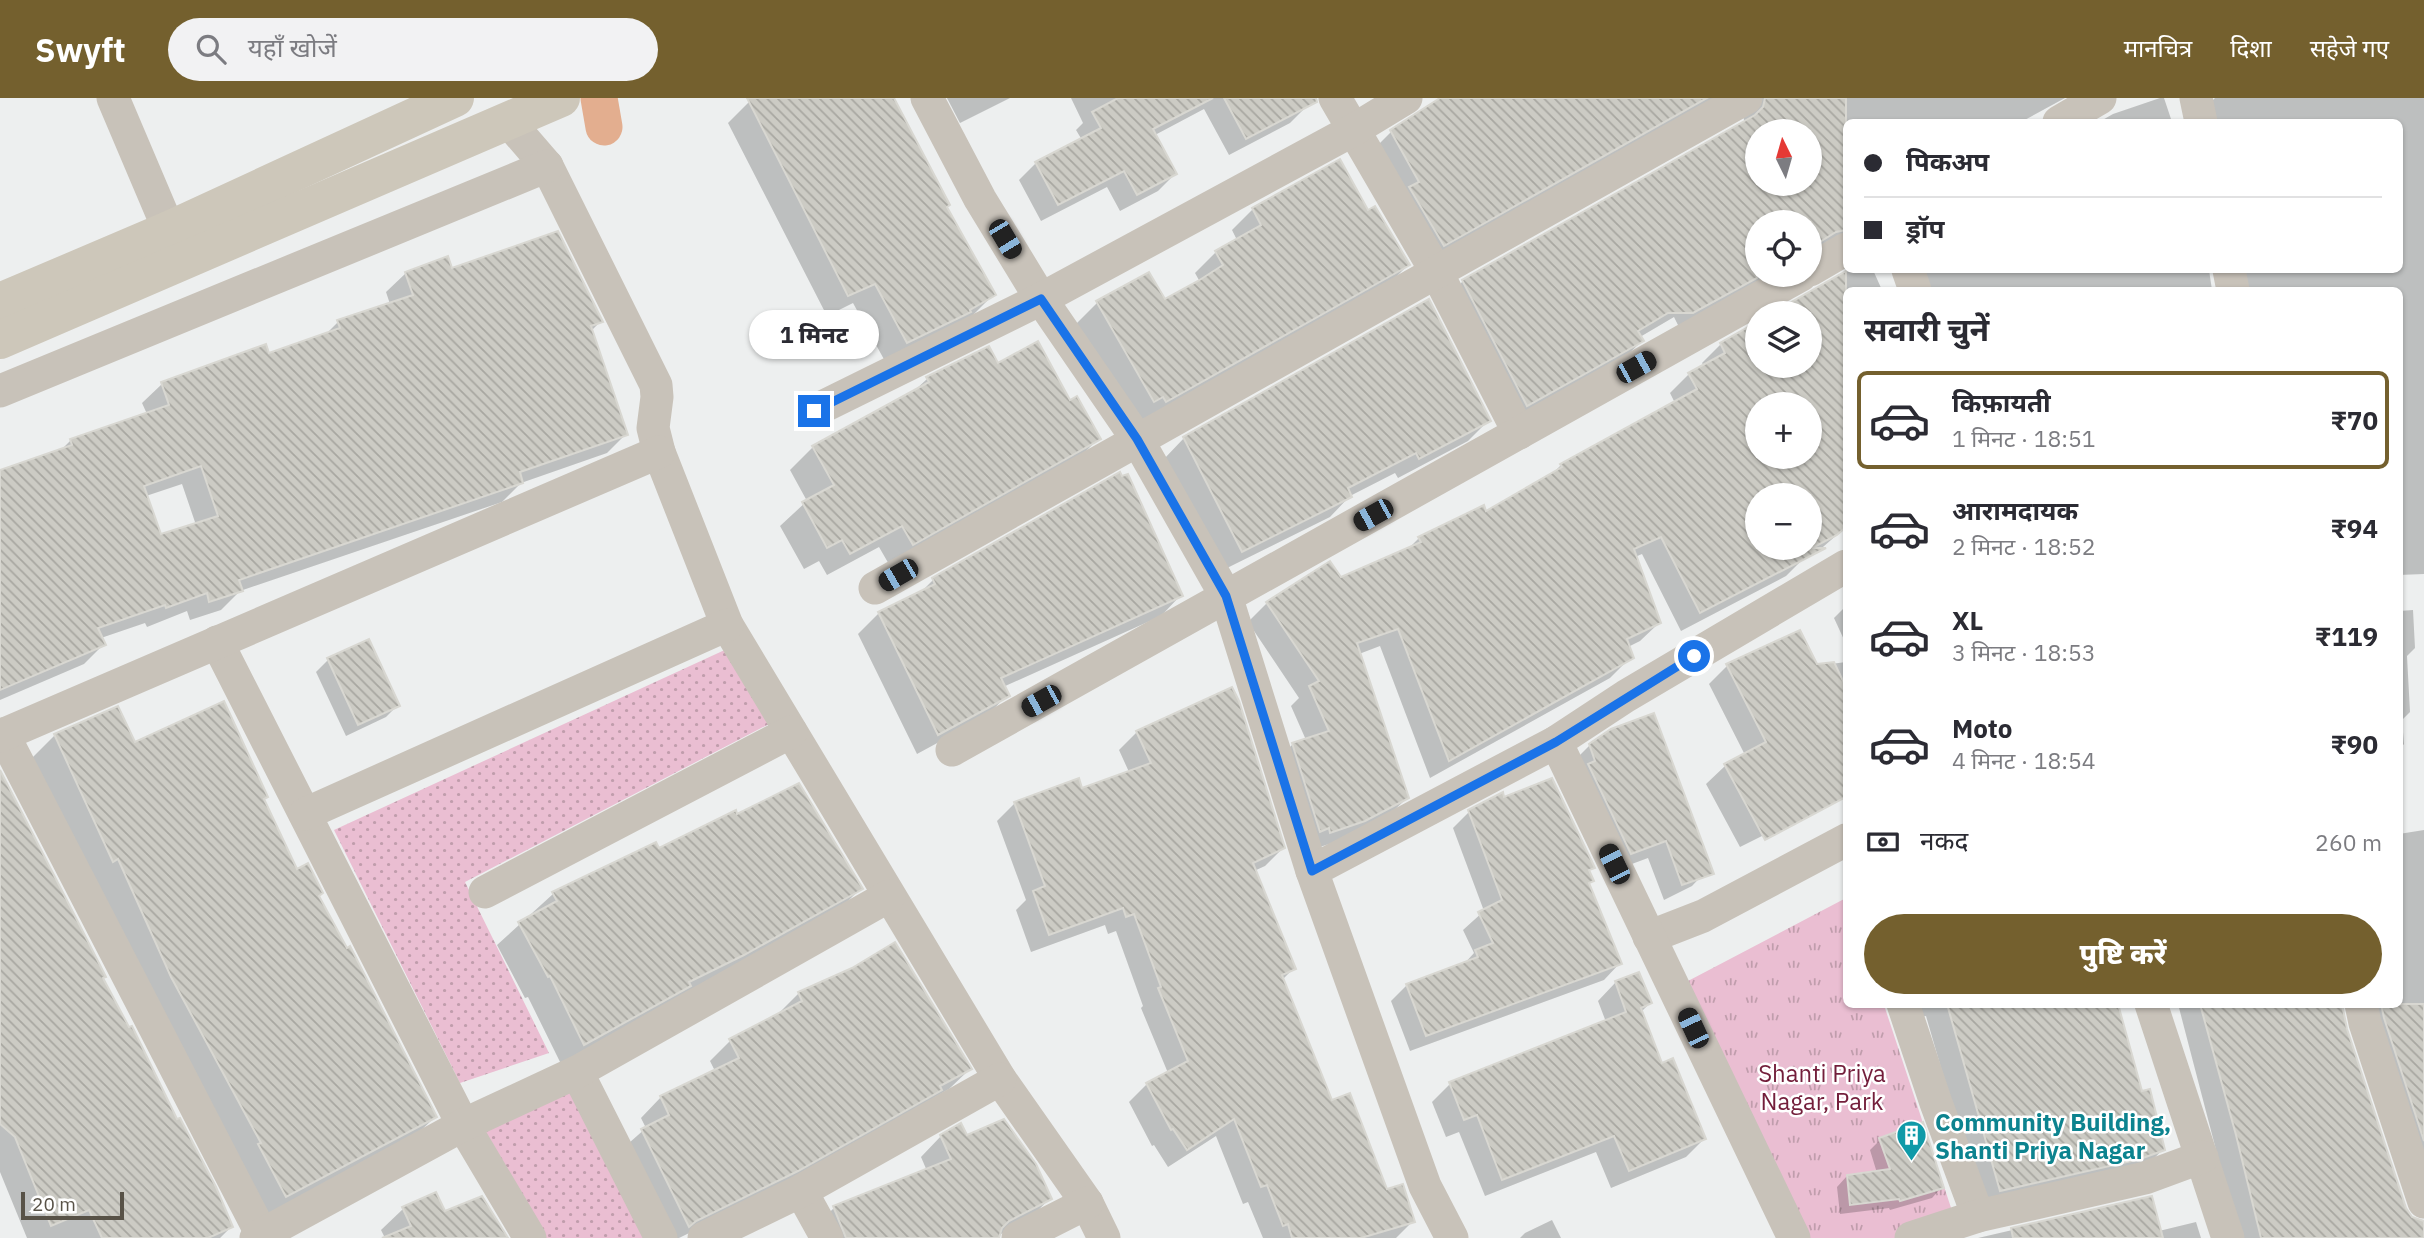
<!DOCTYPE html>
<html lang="hi">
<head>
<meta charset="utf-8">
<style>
	:root { --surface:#fff; --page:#f2f2f3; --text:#2b2b33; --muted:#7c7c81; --line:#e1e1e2; --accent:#74602e }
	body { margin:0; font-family:"IBM Plex Sans","Noto Sans Devanagari",sans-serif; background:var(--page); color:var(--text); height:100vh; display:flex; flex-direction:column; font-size:26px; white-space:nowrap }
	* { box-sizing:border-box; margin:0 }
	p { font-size:23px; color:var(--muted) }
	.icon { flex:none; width:38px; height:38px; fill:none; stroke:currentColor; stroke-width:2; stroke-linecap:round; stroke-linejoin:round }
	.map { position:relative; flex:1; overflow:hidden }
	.drawer { position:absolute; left:1843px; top:189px; width:560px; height:721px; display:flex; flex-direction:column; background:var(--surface); border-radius:10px; box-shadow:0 2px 5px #0004 }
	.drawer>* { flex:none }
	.banner { position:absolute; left:1843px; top:21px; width:560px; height:154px; border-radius:10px; box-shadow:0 2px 5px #0004; display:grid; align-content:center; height:154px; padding:0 21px; background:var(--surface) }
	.needle { width:46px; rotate:355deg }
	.fabs { position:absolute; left:1745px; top:21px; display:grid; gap:14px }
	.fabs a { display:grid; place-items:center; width:77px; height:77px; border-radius:50%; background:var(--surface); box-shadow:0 2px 5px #0004; font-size:35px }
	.scale { position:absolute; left:21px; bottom:18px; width:103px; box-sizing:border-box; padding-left:7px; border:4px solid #585247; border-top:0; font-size:19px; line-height:24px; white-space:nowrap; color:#585247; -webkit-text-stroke:5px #fff; paint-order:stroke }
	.end { position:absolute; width:32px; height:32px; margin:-16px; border:9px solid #1a73e8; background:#fff; box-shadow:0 0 0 4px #fff }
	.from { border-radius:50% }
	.bubble { position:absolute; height:49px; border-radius:24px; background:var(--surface); box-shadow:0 2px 5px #0004; font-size:23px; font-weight:800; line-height:49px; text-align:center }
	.car { position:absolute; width:21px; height:42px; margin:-21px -10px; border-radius:9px; box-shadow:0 0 5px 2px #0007; background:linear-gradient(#222 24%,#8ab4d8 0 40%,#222 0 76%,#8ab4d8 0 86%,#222 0) }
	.banner b { display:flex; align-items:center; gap:24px; height:66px; font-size:26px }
	.banner b+b { border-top:2px solid var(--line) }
	.banner i { width:18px; height:18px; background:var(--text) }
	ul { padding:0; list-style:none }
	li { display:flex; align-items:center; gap:21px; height:98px; margin:0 14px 10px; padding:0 7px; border:4px solid transparent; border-radius:10px }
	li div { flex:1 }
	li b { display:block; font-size:26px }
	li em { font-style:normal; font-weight:800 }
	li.active { border-color:var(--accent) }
	li>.icon { width:63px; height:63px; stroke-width:1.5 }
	h2 { padding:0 21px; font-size:32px; line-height:84px }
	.pay { display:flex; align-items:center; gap:18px; height:77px; padding:0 21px; font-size:26px }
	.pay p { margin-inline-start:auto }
	.primary-button { display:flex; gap:14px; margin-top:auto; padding:14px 21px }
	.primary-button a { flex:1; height:80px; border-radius:42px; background:var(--accent); color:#fff; font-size:28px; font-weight:800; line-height:80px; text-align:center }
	header { display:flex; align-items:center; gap:42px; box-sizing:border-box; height:98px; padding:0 35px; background:var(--accent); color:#fff }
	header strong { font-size:33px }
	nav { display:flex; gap:38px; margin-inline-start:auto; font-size:24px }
	.search { width:490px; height:63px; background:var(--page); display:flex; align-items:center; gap:18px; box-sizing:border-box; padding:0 24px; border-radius:38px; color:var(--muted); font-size:26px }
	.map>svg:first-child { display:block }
	.grass { fill:url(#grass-tufts) }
	.garden { fill:url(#garden-dots) }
	.shadow { fill:#0003; fill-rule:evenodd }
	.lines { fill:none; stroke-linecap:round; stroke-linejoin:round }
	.canal { stroke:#e3ae8f; stroke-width:37 }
	.building { fill:url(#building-back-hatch); stroke:#d8d7d1; stroke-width:2; fill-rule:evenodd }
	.minor { stroke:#c8c2b9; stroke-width:33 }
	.secondary { stroke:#cdc7ba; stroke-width:38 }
	.route { stroke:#1a73e8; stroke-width:9 }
	.labels { text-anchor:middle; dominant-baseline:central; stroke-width:5; stroke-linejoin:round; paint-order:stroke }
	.park-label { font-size:24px; fill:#731e3b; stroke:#fff }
	.culture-label { font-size:24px; font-weight:bold; fill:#0d838f; stroke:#fff; text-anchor:start }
</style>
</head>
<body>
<header>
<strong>Swyft</strong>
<div class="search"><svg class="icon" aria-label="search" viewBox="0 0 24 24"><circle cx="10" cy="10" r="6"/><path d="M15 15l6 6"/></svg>यहाँ खोजें</div>
<nav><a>मानचित्र</a><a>दिशा</a><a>सहेजे गए</a></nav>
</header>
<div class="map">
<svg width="2424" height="1140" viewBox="0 0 2424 1140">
	<defs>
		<pattern id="grass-tufts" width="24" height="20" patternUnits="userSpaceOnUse" patternTransform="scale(1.75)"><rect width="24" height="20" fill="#eabed2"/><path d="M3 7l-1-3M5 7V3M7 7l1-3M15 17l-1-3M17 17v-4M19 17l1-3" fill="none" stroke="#c09dac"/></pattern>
		<pattern id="garden-dots" width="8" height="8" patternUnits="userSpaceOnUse" patternTransform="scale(1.75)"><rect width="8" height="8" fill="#eabed2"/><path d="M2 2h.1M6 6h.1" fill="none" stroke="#c09dac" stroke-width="1.8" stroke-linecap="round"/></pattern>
		<pattern id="building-back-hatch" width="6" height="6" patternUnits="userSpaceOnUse" patternTransform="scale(1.75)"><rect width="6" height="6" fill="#cccbc4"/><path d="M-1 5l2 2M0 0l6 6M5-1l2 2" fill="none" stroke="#a8a7a1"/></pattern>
	</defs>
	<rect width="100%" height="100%" fill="#edefef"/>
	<!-- grass -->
	<polygon class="grass" points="1846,800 1846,906 1884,907 1961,1140 1793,1140 1688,883"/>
	<!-- garden -->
	<g class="garden">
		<polygon points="729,550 769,626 465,784 549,955 460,985 334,732"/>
		<polygon points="563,981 645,1140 543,1140 473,1015"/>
	</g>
	<!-- shadow -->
	<g class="shadow">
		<polygon points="756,0 892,0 945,109 993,197 972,218 886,265 853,205 827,218 728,25 749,4"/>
		<polygon points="947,0 1010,0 960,25"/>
		<polygon points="1071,0 1303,0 1307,8 1290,25 1229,57 1204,11 1155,37 1175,76 1158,93 1120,113 1107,89 1041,123 1019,82 1036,65 1082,42 1076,32 1083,25"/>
		<path d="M1444,0H2065L2021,24H1846V135L1810,157V124H1757V177H1778L1680,231L1674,219L1640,239L1642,243L1620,264L1505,328L1442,205L1463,183L1744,25V22L1742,13L1422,168L1370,55L1391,34ZM1757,33H1810V86H1757Z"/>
		<polygon points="2160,0 2164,0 2172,24 2099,24 2113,16"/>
		<polygon points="2215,0 2424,0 2424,476 2399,477 2399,192 2230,192 2219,172 2399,172 2399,24 2205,24 2200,15"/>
		<polygon points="1253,111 1367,114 1408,167 1387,188 1144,324 1076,226 1097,205 1164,204 1200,184 1195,175 1216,154 1237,142 1232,132"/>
		<path d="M451,172L601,223L591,233L626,336L607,355L521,385L502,404L240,493L221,512L190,522L187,513L147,529L145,525L101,540L104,546L84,566L0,602V375L60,353L71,342L147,316L142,305L162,286L268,257L325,237L338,224L390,206L386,194L406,175ZM182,386L196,427L160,439L146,398Z"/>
		<path d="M1850,172H1873L1882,192H1846V429L1816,455L1801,463L1786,478L1681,533L1642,456L1635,459L1659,525L1640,543L1628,549L1629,561L1610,580L1430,680L1380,548L1359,556L1407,700L1388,718L1344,741L1311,752L1274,665L1293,646L1306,642L1291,608L1299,600L1248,524L1267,505L1341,482L1407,452L1419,440L1486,415L1549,379L1561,367L1675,305L1670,295L1689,276L1704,268L1702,265L1721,246L1757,226V268H1810V215H1776ZM1757,306H1810V359H1757ZM1757,397H1810V450H1757Z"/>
		<polygon points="1909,172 2209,172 2212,192 1916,192"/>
		<polygon points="998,267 1070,304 1099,340 1076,363 890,468 879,449 827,477 819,463 804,471 780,428 807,403 790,372 813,349 913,294 927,281"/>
		<polygon points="1489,322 1468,343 1398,380 1395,375 1350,398 1330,419 1221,473 1164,361 1184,340"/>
		<polygon points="1119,377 1181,497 1161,518 1003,589 1007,597 987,618 917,656 858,536 879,515 918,497 933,482"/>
		<polygon points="1846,508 1846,546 1834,520"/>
		<polygon points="2413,512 2415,550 2407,558 2410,614 2402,622 2404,646 2399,652 2399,513"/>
		<polygon points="328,562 398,607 386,619 346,638 316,574"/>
		<polygon points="1846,564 1846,696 1740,749 1706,686 1725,668 1745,657 1709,586 1727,568 1816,568"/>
		<polygon points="1137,634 1283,750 1265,768 1254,773 1293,871 1282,882 1331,1004 1386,1093 1413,1123 1396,1140 1263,1140 1248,1104 1243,1106 1216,1038 1168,1069 1154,1047 1152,1048 1129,1004 1147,986 1168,975 1141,910 1143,908 1116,833 1108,836 1105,827 1031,854 1016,812 1026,802 997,723 1015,705 1081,692 1129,674 1119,652"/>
		<polygon points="55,637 134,647 263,702 296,773 318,799 435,1019 412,1041 263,1120 32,660"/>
		<polygon points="1590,647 1709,770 1692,788 1664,802 1648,760 1613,773 1572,665"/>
		<polygon points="0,676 101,880 231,1129 220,1140 27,1140 0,1074"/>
		<polygon points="1503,701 1593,769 1588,774 1592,782 1588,786 1620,865 1604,882 1410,953 1391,903 1407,887 1463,867 1474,855 1463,832 1484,813 1453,730 1469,714"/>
		<polygon points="2424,732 2424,1111 2352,906 2399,906 2399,736"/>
		<polygon points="658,752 861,790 839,812 562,968 528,899 525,900 497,847 553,796"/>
		<polygon points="853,871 970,971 949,991 775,1093 679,1140 664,1140 621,1052 646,1030 641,1020 661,999 715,973 710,963 730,943 778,916 799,895"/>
		<polygon points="1638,876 1650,905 1641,914 1661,967 1704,1041 1686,1059 1611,1090 1596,1054 1485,1098 1459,1034 1446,1039 1432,1004 1450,986 1606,924 1598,903 1615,885"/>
		<polygon points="1917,906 2116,906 2141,995 2163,1051 2145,1070 1982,1111 1926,918 1921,919"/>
		<polygon points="2178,906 2342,906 2344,929 2404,1111 2411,1120 2424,1124 2424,1140 2239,1140"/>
		<polygon points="941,1038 966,1039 1049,1101 1029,1122 997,1138 997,1140 818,1140 813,1130 834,1110 927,1073 921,1059"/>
		<polygon points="1880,1042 1942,1089 1932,1100 1890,1112 1889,1110 1840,1116 1837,1089 1847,1078 1877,1075 1870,1052"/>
		<polygon points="2150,1100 2159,1133 2196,1124 2201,1140 1978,1140"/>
		<polygon points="403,1111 444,1116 506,1140 385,1140 381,1132"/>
		<polygon points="1552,1122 1561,1140 1520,1140 1525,1135"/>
	</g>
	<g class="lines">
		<!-- canal -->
		<polyline class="canal" points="599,0 604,29"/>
	</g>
	<!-- building -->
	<g class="building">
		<polygon points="747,0 894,0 950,107 947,109 996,197 970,212 971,214 907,245 875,186 848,198"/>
		<polygon points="1118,0 1213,0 1153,31 1177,76 1137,97 1124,73 1058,107 1035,64 1101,30 1092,14"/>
		<polygon points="1224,0 1316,0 1317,4 1246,41"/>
		<polygon points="1440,0 1707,0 1444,148 1409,89 1419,84 1390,32"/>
		<path d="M1765,0H1846V132L1836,134L1810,150V124H1757V180L1693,215H1668L1638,233L1644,243L1527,308L1462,182L1755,17L1763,9ZM1757,33H1810V86H1757Z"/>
		<polygon points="1340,61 1368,112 1375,108 1410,167 1166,304 1163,299 1154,304 1096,203 1149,174 1165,201 1198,183 1223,167 1215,153 1261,127 1252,110"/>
		<path d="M558,133L603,224L591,228L628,337L520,374L523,385L239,482L243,493L209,504L207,495L166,510L165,507L98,530L106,547L0,592V372L72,347L70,341L169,307L161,284L266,246L269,255L340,230L337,222L413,197L405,174L448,158L452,170ZM201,368L218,418L161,436L144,388Z"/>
		<path d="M1846,173V429L1837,437L1812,450H1826L1700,515L1661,439L1634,451L1661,525L1627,541L1634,560L1449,663L1398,531L1357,545L1409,700L1365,723L1330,735L1329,730L1320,734L1292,645L1329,633L1309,588L1319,583L1266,504L1330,463L1341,479L1421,444L1418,439L1484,407L1486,413L1562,369L1560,366L1697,291L1688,275L1725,255L1720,245L1757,224V268H1810V215H1772ZM1757,306H1810V359H1757ZM1757,397H1810V450H1757Z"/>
		<polygon points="1429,201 1491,323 1419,361 1416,355 1348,390 1352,399 1242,454 1183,339"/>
		<polygon points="1038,243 1070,302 1077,298 1101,341 913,447 902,428 850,456 842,442 827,450 802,404 834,387 812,348 929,284 926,279 989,248 998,265"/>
		<polygon points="1120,374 1122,378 1128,376 1183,498 1001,580 1010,598 938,637 878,514 935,486 932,480"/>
		<polygon points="1800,532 1817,566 1834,564 1846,589 1846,699 1765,742 1724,666 1766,644 1726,566"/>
		<polygon points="369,541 400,608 358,627 327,560"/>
		<polygon points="1232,589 1239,603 1285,750 1253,765 1296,871 1282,877 1332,1002 1350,995 1387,1091 1403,1086 1415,1124 1361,1140 1292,1140 1288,1126 1283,1128 1267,1087 1261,1089 1234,1021 1187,1052 1173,1031 1171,1032 1146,985 1188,963 1158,890 1161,889 1134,816 1126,819 1123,810 1049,837 1033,793 1045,788 1014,704 1079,680 1082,690 1151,665 1136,633"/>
		<polygon points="224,603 268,699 264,701 297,771 308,765 323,795 319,798 347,850 350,848 437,1019 286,1099 258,1046 261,1045 171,879 118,761 113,764 54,636 118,608 135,644"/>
		<polygon points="1654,615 1714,776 1682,787 1666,743 1631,756 1588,666 1595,663 1589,646 1611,631"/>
		<polygon points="0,672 77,822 106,879 103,880 129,929 132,928 177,1021 180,1020 216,1089 233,1129 208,1140 102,1140 89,1112 51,1128 15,1039 0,1026"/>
		<polygon points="1552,680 1595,770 1589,772 1594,783 1589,785 1622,866 1426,938 1406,886 1478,859 1475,852 1493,845 1478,814 1502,802 1468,712 1503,694 1504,699"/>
		<polygon points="799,685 863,791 744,857 689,884 691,888 584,947 550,878 548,879 518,824 557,803 552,794 656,744 659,750 736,712 737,716"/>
		<polygon points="895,844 972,971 940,988 942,992 798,1073 696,1123 689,1129 641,1031 669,1017 660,998 739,960 729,941 802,903 798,894 852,870"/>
		<polygon points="1639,874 1652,905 1641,910 1662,965 1673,960 1706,1041 1629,1073 1614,1038 1502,1082 1477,1017 1464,1022 1449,984 1626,914 1615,883"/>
		<polygon points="1947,906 2118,906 2142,993 2150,991 2165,1052 2140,1061 2000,1093"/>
		<polygon points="2200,906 2342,906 2347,931 2406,1110 2412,1119 2424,1123 2424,1140 2261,1140 2236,1037"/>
		<polygon points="2381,906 2424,906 2424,1043 2384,920"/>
		<polygon points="1004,1021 1036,1066 1052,1101 1009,1123 1002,1130 999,1140 846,1140 833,1108 951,1061 940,1037 961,1025 967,1037"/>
		<polygon points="1923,1024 1944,1090 1900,1103 1899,1101 1850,1107 1847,1077 1890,1071 1879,1040"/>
		<polygon points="436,1094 445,1113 482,1098 508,1140 382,1140 411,1128 402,1109"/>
		<polygon points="2152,1098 2163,1140 2013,1140 2011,1130"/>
	</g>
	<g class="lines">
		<!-- minor -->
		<g class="minor">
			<polyline points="113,0 169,132"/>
			<polyline points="927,0 980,101 1041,201 1137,341 1226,498 1312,773"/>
			<polyline points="1335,0 1437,175 1519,335"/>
			<polyline points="2196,0 2201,24"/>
			<polyline points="509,24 547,68 656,287 657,299 653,330 659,354 727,527 1000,981 1087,1105 1104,1140"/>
			<polyline points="2059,24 2100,0"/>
			<polyline points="1810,172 1846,151"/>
			<polyline points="1908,172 1915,192"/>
			<polyline points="2229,172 2233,192"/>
			<polyline points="0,293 547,68"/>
			<polyline points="814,313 1041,201 1355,31 1406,0"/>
			<polyline points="875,490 1746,0"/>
			<polyline points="217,544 463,1027 530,1140"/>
			<polyline points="3,636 262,1137"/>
			<polyline points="0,638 659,354"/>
			<polyline points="952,652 1801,177"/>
			<polyline points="305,716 727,527"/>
			<polyline points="485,794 791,634"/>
			<polyline points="1649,839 1703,818 1846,742"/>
			<polyline points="1903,906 1936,1005 1978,1118"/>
			<polyline points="2151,906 2228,1140"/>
			<polyline points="2361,906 2365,925 2424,1104"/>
			<polyline points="577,974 661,1140"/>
			<polyline points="801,1093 827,1140"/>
			<polyline points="256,1140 463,1027 577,974 889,798"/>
			<polyline points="704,1140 801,1093 1000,981"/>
			<polyline points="1018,1140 1087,1105"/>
			<polyline points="1452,1140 1425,1088 1312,773 1556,644"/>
			<polyline points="1794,1140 1556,644 1626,598 1846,468"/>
			<polyline points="1911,1140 1978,1118 2145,1080 2202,1059"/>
		</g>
		<!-- secondary -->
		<g class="secondary">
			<polyline points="0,204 169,132 455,0"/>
			<polyline points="0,242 561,0"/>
		</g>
	</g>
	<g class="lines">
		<!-- route -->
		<polyline class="route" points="814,313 1041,201 1137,341 1226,498 1312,773 1556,644 1694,558"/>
	</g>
	<!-- icons -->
	<defs>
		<symbol id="building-pin" viewBox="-11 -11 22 30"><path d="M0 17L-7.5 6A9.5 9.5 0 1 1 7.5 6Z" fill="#0f9aa8" stroke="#fff"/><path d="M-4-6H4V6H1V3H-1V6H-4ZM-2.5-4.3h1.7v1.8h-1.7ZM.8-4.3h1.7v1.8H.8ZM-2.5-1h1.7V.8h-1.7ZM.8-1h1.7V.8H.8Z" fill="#fff"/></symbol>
	</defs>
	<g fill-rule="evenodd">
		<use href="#building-pin" x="1894" y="1020" width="35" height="47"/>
	</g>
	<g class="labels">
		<!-- park labels -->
		<g class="park-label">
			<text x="1822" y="975">Shanti Priya<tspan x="1822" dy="28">Nagar, Park</tspan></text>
		</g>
		<!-- culture labels -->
		<g class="culture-label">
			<text x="1935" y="1024">Community Building,<tspan x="1935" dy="28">Shanti Priya Nagar</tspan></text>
		</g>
	</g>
</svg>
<div class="fabs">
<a><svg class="needle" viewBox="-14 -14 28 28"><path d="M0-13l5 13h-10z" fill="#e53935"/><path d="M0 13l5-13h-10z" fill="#7c7c81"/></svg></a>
<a><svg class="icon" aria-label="locate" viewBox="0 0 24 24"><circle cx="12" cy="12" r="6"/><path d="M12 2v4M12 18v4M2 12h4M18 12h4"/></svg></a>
<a><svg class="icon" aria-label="layers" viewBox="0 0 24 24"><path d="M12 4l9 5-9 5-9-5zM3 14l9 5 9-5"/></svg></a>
<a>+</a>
<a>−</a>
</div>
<div class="scale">20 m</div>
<i class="end from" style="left:1694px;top:558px"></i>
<i class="end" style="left:814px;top:313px"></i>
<div class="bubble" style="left:749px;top:212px;width:130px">1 मिनट</div>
<i class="car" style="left:1005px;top:141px;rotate:149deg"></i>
<i class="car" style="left:1636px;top:269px;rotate:61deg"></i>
<i class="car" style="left:1373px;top:417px;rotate:241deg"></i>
<i class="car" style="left:898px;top:477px;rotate:240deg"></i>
<i class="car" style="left:1041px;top:603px;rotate:241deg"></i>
<i class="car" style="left:1614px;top:766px;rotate:334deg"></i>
<i class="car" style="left:1693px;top:930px;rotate:335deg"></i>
<div class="banner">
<b><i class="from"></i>पिकअप</b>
<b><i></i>ड्रॉप</b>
</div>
<section class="drawer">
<h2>सवारी चुनें</h2>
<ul>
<li class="active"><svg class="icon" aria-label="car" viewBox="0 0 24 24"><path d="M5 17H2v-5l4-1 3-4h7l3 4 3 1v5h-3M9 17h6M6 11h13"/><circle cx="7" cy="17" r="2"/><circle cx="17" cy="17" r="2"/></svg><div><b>किफ़ायती</b><p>1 मिनट · 18:51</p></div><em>₹70</em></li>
<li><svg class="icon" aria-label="car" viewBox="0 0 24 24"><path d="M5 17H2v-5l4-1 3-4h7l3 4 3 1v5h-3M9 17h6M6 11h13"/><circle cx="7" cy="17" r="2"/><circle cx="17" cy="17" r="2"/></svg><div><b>आरामदायक</b><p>2 मिनट · 18:52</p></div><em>₹94</em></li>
<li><svg class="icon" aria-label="car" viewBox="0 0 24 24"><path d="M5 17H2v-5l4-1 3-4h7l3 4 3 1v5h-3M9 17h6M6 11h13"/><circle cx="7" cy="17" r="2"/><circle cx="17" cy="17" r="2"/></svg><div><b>XL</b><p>3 मिनट · 18:53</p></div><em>₹119</em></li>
<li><svg class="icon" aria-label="car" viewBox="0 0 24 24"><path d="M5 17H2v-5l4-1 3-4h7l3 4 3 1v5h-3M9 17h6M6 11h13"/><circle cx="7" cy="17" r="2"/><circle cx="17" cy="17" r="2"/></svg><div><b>Moto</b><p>4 मिनट · 18:54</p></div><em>₹90</em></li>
</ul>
<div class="pay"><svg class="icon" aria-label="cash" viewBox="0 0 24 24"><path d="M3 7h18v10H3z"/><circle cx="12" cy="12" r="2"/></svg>नकद<p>260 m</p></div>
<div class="primary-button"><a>पुष्टि करें</a></div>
</section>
</div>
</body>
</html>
